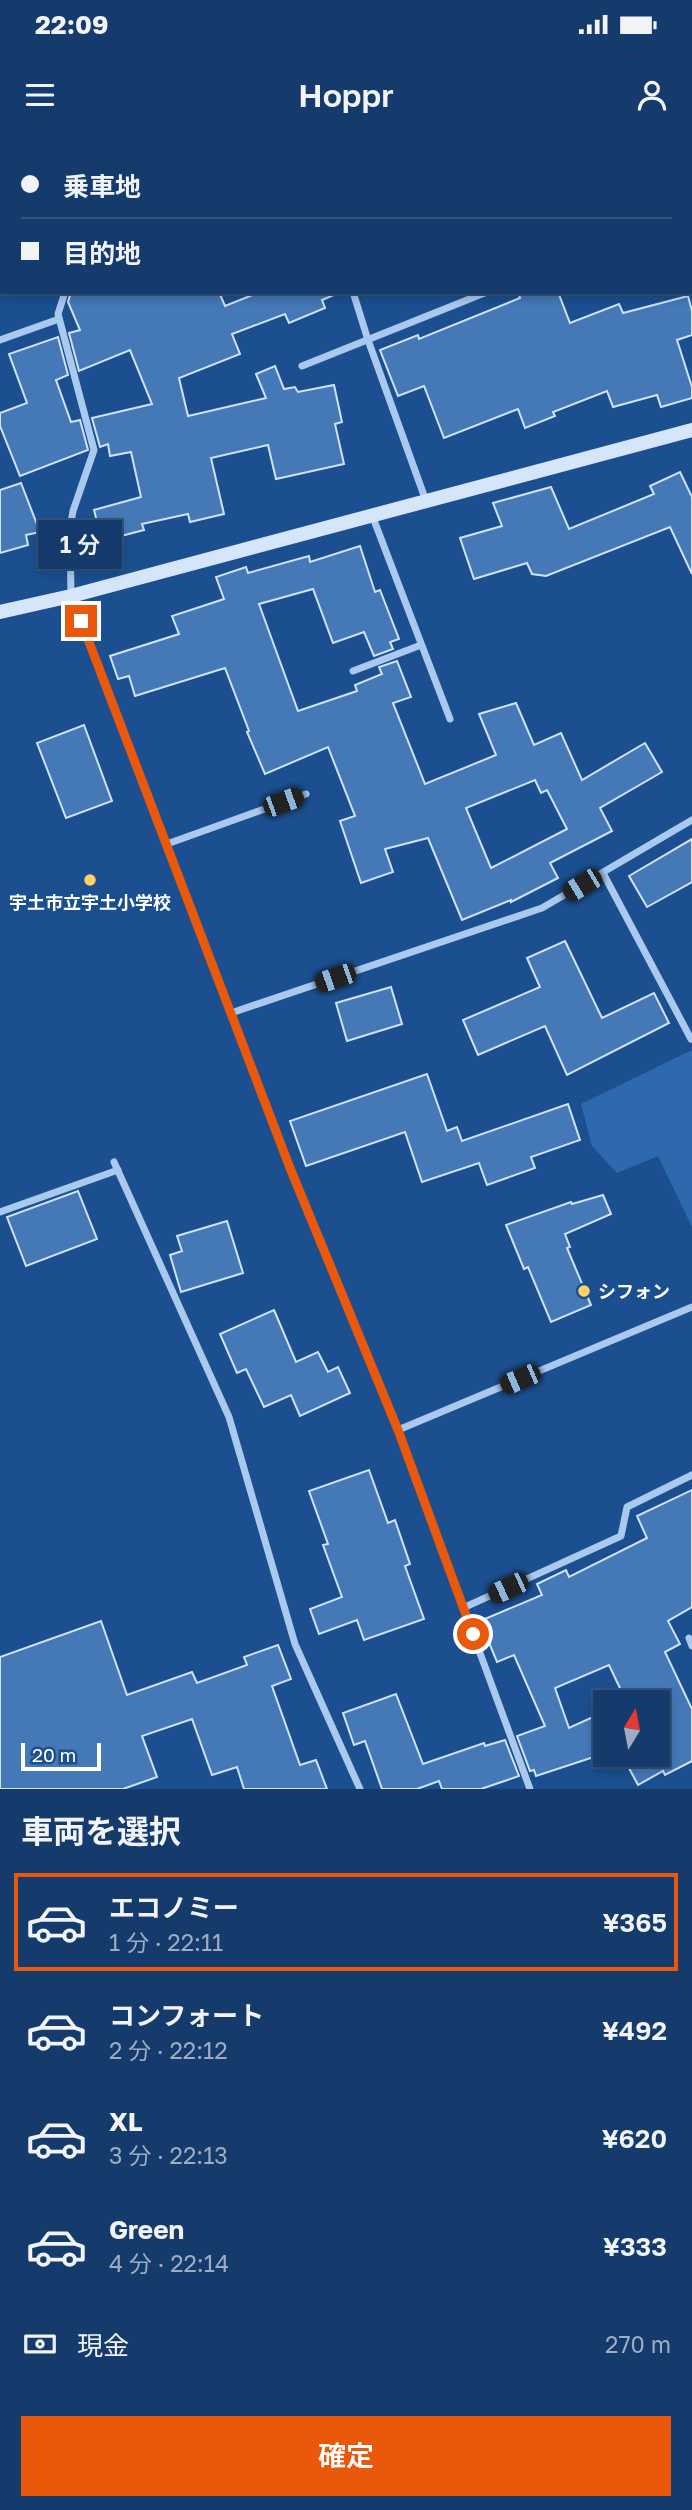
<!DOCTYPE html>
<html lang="ja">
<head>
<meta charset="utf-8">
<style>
	:root { --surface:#143b6b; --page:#1d4271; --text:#f1f3f6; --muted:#9dadc1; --line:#33557e; --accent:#ea580c }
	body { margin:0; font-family:"Golos Text","Noto Sans JP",sans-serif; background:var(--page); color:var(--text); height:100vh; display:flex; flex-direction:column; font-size:26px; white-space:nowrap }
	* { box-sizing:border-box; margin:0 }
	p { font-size:23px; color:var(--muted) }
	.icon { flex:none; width:38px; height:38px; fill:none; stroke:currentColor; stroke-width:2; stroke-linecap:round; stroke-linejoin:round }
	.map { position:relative; height:1649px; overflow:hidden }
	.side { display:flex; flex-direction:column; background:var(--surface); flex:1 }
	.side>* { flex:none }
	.banner { position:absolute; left:0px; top:0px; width:693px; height:154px; box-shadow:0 4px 10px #0003,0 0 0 2px var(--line); display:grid; align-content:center; height:154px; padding:0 21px; background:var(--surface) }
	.needle { width:46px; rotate:10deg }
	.buttons { position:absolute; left:593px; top:1550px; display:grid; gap:14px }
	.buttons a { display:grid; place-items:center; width:77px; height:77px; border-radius:0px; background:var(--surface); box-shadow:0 4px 10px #0003,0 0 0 2px var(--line); font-size:35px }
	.scale { position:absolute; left:21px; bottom:18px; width:80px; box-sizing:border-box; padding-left:7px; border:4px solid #fff; border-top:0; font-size:19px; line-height:24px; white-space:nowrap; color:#fff; -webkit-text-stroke:5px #1b4f8f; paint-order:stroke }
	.end { position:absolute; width:32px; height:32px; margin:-16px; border:9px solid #ea580c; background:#fff; box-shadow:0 0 0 4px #fff }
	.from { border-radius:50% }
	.bubble { position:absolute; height:49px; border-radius:0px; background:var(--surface); box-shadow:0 4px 10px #0003,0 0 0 2px var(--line); font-size:23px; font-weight:600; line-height:49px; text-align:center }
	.car { position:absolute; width:21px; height:42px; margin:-21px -10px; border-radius:9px; box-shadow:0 0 5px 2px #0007; background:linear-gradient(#222 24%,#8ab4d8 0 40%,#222 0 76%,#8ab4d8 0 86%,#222 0) }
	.banner b { display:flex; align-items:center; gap:24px; height:66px; font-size:26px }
	.banner b+b { border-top:2px solid var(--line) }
	.banner i { width:18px; height:18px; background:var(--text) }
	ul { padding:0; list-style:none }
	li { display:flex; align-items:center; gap:21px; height:98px; margin:0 14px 10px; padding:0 7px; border:4px solid transparent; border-radius:0px }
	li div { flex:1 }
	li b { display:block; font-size:26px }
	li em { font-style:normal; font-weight:600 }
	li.current { border-color:var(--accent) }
	li>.icon { width:63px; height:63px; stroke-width:1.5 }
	h2 { padding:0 21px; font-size:32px; line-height:84px }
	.pay { display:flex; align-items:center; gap:18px; height:77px; padding:0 21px; font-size:26px }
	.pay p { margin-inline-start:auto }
	.button { display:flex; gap:14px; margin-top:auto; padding:14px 21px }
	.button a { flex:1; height:80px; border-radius:0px; background:var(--accent); color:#fff; font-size:28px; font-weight:600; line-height:80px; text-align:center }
	.status { display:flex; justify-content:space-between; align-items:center; height:49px; padding:0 35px; background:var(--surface); direction:ltr }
	.status svg { height:19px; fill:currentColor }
	header { display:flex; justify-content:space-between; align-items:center; height:91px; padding:0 21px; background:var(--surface); font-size:32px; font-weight:600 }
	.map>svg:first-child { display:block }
	.green { fill:#2e69ad }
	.building { fill:#4478b7; stroke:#cfe3fa; stroke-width:2; fill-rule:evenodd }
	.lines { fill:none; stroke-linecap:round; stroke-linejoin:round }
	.street { stroke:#a9c9ee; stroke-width:7 }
	.secondary { stroke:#d6e6fa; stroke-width:14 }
	.route { stroke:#ea580c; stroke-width:9 }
	.poi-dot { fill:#ffd166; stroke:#1b4f8f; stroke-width:2.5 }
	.labels { text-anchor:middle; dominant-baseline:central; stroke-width:5; stroke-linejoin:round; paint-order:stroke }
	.poi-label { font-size:18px; font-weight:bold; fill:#fff; stroke:#1b4f8f }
</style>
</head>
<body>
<div class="status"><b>22:09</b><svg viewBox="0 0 49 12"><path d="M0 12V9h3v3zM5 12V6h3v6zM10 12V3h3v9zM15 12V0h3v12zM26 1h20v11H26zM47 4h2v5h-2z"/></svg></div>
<header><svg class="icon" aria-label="menu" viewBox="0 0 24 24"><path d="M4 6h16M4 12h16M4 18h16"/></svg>Hoppr<svg class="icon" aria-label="person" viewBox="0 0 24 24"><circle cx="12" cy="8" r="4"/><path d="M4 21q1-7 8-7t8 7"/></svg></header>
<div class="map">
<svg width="692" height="1649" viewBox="0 0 692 1649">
	<rect width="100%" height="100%" fill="#1b4f8f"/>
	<!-- green -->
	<polygon class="green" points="692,910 692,1087 658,1016 617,1033 592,1006 581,964"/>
	<!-- building -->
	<g class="building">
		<polygon points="71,152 219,152 225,166 260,152 336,152 336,154 322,160 325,168 289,183 285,174 232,194 240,214 179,238 188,276 266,258 256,234 275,226 284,249 295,247 298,252 334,245 342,282 335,284 344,324 276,339 268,305 211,318 224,374 190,382 188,374 142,384 144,390 102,401 94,370 141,357 131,312 110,316 108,304 100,307 92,278 152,264 130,210 79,231 69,193 80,190 68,162"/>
		<polygon points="518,152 558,152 570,183 619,164 623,173 688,156 692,171 692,195 677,200 692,247 692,258 661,267 657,255 613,267 607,251 553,272 555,276 525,288 518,269 444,298 424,246 398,256 380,210 418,195 419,199 520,158"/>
		<polygon points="58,197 68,235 56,240 71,282 80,280 88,310 20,336 0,286 0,273 27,263 9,214"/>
		<polygon points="680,332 692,357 692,434 670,387 546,436 532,434 527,423 474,439 460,398 502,386 493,363 551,347 569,389 654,354 650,346"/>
		<polygon points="21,343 40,392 26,395 28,405 0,413 0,350"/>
		<path d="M360,406L375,452L380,450L399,499L390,502L393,509L374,516L364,492L333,503L313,449L259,464L298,571L357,551L355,545L382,534L379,527L397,521L411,557L393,563L425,644L496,615L479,574L516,563L534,605L561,593L582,640L645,603L662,632L600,668L612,691L550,723L558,738L511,762V760L462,780L428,698L385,709L393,732L361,743L340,681L355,676L328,607L265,634L247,592L249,591L225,528L135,556L129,536L118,539L110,516L179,494L172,476L224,459L216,437L246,427L248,433L309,416L310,422ZM535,640L541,653L547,650L567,689L491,728L466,668Z"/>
		<polygon points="84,585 112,661 66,678 37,603"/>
		<polygon points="692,699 692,742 647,767 629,736"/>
		<polygon points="565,801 602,878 654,853 669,883 567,935 545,886 478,915 463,880 540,847 527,818"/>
		<polygon points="391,847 402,884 347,901 336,863"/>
		<polygon points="427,934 447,991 457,987 462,1001 568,964 580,1000 531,1017 535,1028 487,1045 479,1023 422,1042 405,992 306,1026 290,981"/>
		<polygon points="78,1051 97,1099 26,1126 7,1077"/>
		<polygon points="603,1055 611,1074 565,1094 570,1107 567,1108 591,1165 551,1182 528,1127 524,1129 506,1085 571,1062 572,1064"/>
		<polygon points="227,1081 243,1133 181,1152 170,1115 182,1111 177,1096"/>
		<polygon points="274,1170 296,1222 318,1212 328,1232 338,1227 350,1253 300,1276 291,1255 264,1267 246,1229 237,1233 220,1194"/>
		<polygon points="369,1330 388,1383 395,1380 410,1424 405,1426 424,1479 364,1500 357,1480 319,1494 310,1469 342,1457 323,1405 328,1404 309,1351"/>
		<polygon points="692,1350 692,1467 668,1481 680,1504 665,1512 692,1569 692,1621 665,1635 663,1631 638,1645 622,1615 658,1615 658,1563 627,1563 609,1525 555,1548 569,1588 606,1571 606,1613 536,1636 534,1630 530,1631 517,1596 545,1586 514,1515 497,1522 480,1481 542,1455 537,1444 566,1430 569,1437 647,1398 637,1376"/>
		<polygon points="101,1481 127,1555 192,1532 197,1543 247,1525 244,1517 278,1505 291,1539 272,1546 300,1625 316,1620 327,1649 244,1649 237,1627 212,1635 192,1579 142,1596 157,1637 123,1649 0,1649 0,1517"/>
		<polygon points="396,1554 423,1624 484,1603 485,1606 505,1600 519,1636 481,1649 442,1649 439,1641 417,1649 382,1649 365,1601 354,1605 343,1573"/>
	</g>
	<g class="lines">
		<!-- street -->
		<g class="street">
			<polyline points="461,2 466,0"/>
			<polyline points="0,21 2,23"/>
			<polyline points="65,152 58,174 94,310 73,371 70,389 71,456 290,1028 398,1290 530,1649"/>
			<polyline points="353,152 368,200 426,361"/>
			<polyline points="0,200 59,179"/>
			<polyline points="302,226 487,152"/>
			<polyline points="372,375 450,579"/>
			<polyline points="353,531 421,505"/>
			<polyline points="167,704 306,654"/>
			<polyline points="603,733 691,899"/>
			<polyline points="231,873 542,768 692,680"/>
			<polyline points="114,1022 229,1277 295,1504 360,1649"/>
			<polyline points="0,1072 118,1030"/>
			<polyline points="398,1290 692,1167"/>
			<polyline points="463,1468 621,1396 627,1367 692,1335"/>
			<polyline points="689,1498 692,1506"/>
		</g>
		<!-- secondary -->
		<polyline class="secondary" points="0,472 71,456 692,290"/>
	</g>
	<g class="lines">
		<!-- route -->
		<polyline class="route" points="81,481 290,1028 398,1290 473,1494"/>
	</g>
	<!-- markers -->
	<g class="poi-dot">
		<circle cx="90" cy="740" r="7"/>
		<circle cx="584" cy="1151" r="7"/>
	</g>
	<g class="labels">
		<!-- poi labels -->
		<g class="poi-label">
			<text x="90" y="762">宇土市立宇土小学校</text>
			<text x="598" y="1151" text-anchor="start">シフォン</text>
		</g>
	</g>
</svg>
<div class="buttons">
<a><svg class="needle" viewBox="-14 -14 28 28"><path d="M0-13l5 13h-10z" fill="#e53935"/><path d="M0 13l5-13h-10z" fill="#9dadc1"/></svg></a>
</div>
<div class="scale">20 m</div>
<i class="end from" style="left:473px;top:1494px"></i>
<i class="end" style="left:81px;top:481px"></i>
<div class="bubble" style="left:38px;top:380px;width:84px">1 分</div>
<i class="car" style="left:283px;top:662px;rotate:70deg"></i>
<i class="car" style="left:582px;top:745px;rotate:239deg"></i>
<i class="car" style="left:335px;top:838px;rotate:251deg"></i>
<i class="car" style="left:520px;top:1239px;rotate:247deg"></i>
<i class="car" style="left:508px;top:1448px;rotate:245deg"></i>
<div class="banner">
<b><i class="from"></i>乗車地</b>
<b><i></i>目的地</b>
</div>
</div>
<section class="side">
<h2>車両を選択</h2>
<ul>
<li class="current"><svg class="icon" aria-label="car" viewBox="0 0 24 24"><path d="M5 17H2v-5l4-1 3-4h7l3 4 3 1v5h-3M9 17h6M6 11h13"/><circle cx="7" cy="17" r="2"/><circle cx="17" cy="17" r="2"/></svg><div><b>エコノミー</b><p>1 分 · 22:11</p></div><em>¥365</em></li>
<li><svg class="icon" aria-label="car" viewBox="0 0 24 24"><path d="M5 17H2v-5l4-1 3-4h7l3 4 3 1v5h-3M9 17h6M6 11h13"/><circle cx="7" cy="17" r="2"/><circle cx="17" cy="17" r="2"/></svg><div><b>コンフォート</b><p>2 分 · 22:12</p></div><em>¥492</em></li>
<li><svg class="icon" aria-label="car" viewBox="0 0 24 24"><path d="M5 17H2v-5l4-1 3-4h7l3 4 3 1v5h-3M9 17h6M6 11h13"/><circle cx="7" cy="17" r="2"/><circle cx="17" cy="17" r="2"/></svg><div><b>XL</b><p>3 分 · 22:13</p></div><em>¥620</em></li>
<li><svg class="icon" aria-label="car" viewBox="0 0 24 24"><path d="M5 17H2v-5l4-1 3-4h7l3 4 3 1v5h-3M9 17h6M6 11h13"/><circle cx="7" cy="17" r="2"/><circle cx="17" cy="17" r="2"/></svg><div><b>Green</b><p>4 分 · 22:14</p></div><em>¥333</em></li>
</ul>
<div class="pay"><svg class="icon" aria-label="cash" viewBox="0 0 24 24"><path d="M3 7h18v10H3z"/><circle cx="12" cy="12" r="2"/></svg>現金<p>270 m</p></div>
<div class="button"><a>確定</a></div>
</section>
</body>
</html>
